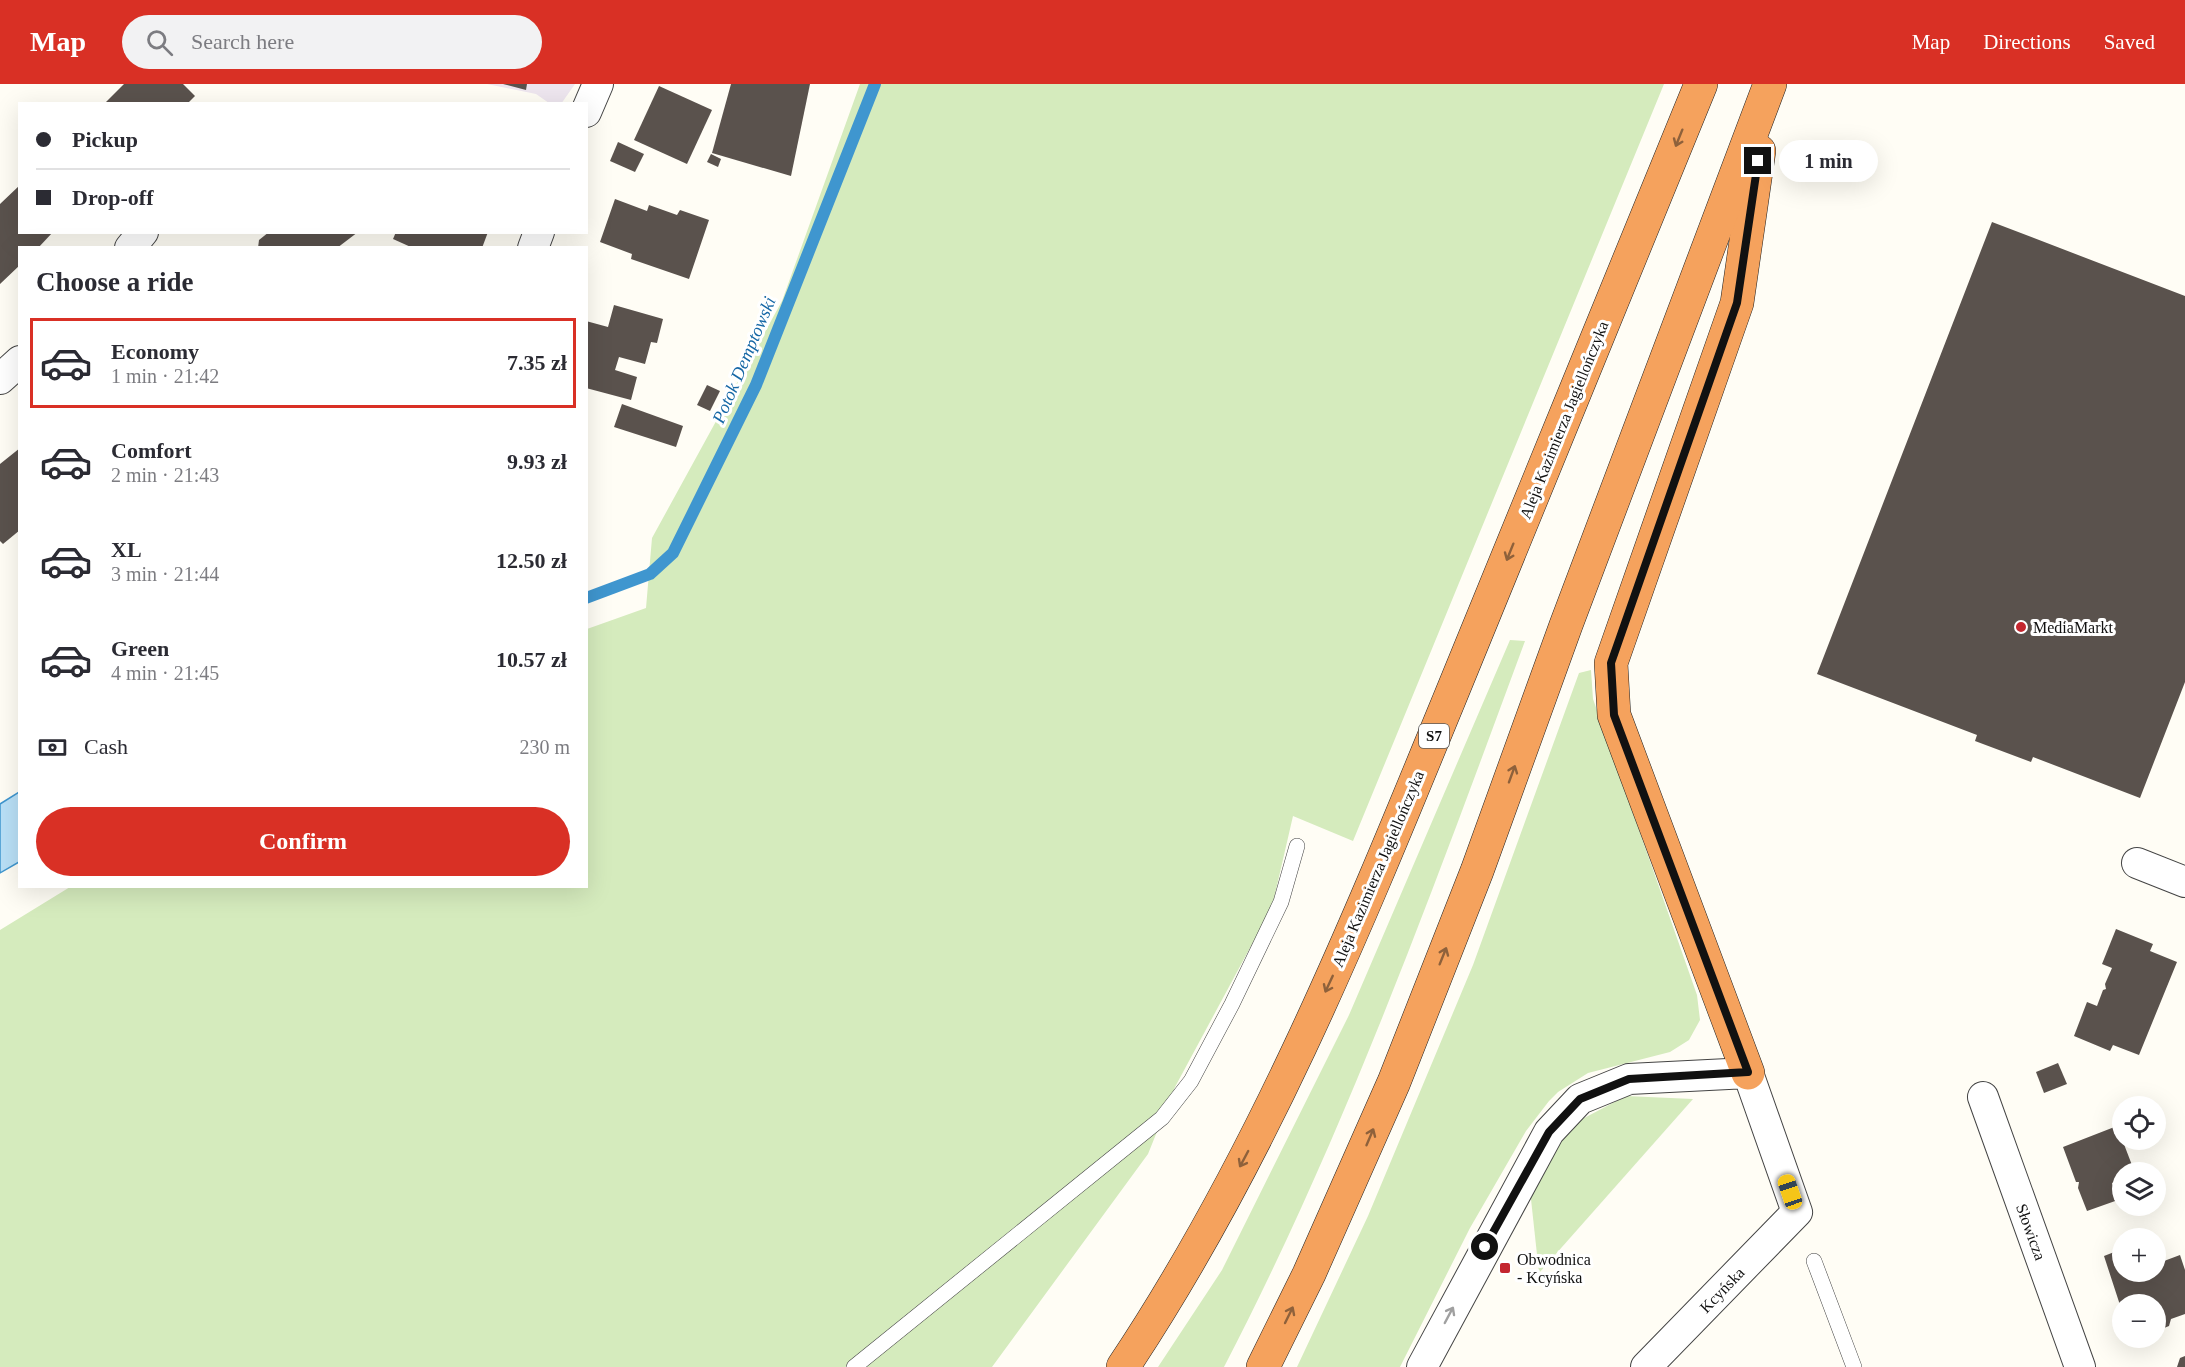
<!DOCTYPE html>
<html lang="en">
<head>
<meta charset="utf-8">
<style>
	:root { --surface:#fff; --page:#f2f2f3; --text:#2b2b33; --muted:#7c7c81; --line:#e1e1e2; --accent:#d93025 }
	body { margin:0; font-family:Georgia,serif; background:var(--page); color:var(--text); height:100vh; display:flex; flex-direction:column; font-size:22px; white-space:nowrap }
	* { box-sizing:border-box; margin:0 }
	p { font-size:20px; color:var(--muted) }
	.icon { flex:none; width:33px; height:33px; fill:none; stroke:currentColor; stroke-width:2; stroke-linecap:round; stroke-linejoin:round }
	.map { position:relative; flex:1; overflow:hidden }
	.panel { position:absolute; left:18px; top:162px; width:570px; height:642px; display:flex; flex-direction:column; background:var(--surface); border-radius:0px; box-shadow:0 6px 24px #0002 }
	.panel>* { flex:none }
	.guide { position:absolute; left:18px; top:18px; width:570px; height:132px; border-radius:0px; box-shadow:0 6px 24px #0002; display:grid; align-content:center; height:132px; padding:0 18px; background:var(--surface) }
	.fabs { position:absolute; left:2112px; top:1012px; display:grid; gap:12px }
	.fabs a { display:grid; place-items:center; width:54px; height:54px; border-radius:50%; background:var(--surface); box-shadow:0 6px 24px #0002; font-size:30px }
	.end { position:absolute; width:27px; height:27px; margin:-14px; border:8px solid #111; background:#fff; box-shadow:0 0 0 3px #fff }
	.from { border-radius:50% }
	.bubble { position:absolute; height:42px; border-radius:21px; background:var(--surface); box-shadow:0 6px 24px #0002; font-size:20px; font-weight:800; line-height:42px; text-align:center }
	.car { position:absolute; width:18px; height:36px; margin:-18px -9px; border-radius:8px; box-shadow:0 0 4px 2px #0007; background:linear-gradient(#f5c518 24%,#345 0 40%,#f5c518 0 76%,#345 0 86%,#f5c518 0) }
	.guide b { display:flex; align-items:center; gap:21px; height:57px; font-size:22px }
	.guide b+b { border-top:2px solid var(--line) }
	.guide i { width:15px; height:15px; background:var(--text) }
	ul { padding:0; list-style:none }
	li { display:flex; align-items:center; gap:18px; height:90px; margin:0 12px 9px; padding:0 6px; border:3px solid transparent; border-radius:0px }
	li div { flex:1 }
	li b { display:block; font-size:22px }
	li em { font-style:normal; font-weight:800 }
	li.on { border-color:var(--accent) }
	li>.icon { width:54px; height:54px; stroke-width:1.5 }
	h2 { padding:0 18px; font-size:27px; line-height:72px }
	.pay { display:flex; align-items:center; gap:15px; height:66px; padding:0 18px; font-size:22px }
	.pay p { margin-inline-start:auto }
	.primary-button { display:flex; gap:12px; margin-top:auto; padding:12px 18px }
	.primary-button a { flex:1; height:69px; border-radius:36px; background:var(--accent); color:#fff; font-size:24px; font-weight:800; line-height:69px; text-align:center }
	header { display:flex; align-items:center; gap:36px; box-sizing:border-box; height:84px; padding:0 30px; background:var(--accent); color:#fff }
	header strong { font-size:28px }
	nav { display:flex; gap:33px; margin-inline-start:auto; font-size:21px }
	.search { width:420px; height:54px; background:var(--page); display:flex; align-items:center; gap:15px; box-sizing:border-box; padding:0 21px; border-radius:33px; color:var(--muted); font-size:22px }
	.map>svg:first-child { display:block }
	.industrial { fill:#eee6ef }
	.green { fill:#d5ebbd }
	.water { fill:#b9e0f7; stroke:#3f96cf; stroke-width:1.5 }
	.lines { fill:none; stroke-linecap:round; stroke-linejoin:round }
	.stream { stroke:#3f96cf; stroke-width:12 }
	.building { fill:#5a524d }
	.service-casing { stroke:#444; stroke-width:16 }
	.minor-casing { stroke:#444; stroke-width:32 }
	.motorway-casing { stroke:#222; stroke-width:34 }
	.service { stroke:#fff; stroke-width:15 }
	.minor { stroke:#fff; stroke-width:30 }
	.motorway { stroke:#f5a25d; stroke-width:33 }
	.oneway { stroke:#8e613b }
	.oneway2 { stroke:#a0a0a0 }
	.route { stroke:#111; stroke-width:8 }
	.poi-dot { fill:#c4262e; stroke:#fff; stroke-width:2 }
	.labels { text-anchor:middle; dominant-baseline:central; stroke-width:6; stroke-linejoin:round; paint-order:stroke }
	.shield { fill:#fff; stroke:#585858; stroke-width:1.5 }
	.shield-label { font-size:15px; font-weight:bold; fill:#111 }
	.street-label { font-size:16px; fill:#111; stroke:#fff }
	.poi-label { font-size:16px; fill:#111; stroke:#fff; text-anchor:start }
	.water-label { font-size:18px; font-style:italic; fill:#1768a6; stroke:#fff }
</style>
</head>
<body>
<header>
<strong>Map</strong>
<div class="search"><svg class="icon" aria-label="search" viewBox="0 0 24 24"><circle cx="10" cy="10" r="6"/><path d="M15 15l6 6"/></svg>Search here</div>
<nav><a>Map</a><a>Directions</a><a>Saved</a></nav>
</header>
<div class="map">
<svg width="2185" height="1283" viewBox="0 0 2185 1283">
	<rect width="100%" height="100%" fill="#fffdf5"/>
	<!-- industrial -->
	<polygon class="industrial" points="487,0 575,0 561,20 549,19 536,10"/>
	<!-- green -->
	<g class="green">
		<polygon points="860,0 1664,0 1353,757 1293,732 1272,823 1175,1003 1148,1070 992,1283 0,1283 0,846 70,803 586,802 587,545 646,524 652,454 782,217"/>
		<path d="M1510,556L1525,557C1434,803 1345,1050 1224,1283H1158L1222,1186L1349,931Z"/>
		<polygon points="1591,586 1593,615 1697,911 1700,936 1689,956 1670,968 1588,989 1558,1008 1549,1017 1526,1047 1470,1144 1400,1283 1297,1283 1368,1132 1473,881 1579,589"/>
		<polygon points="1626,1012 1693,1015 1539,1189 1530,1106 1569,1042"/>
	</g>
	<!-- water -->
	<polygon class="water" points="19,708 19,778 0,789 0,720"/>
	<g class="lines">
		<!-- stream -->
		<polyline class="stream" points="586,514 650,490 673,469 756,301 875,0"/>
	</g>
	<!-- building -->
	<g class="building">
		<polygon points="124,0 183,0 195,12 187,20 104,20"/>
		<polygon points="503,0 527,0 526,6"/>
		<polygon points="731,0 810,0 791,92 712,69"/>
		<polygon points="659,2 712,26 687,80 634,56"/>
		<polygon points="618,58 644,70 635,88 610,77"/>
		<polygon points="711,70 721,75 718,83 707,78"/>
		<polygon points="20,101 20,148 53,148 38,164 20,164 20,181 0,200 0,120"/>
		<polygon points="615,115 647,127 649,121 677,131 680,126 709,136 689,195 631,175 632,170 600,158"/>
		<polygon points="1992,138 2185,212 2185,598 2140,714 2033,673 2031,678 1975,657 1977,651 1817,590"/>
		<polygon points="269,148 358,148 337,164 258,164 259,156"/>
		<polygon points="396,148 488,148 482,164 413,164 393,155"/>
		<polygon points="614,221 663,235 657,259 651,258 645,280 619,273 615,286 637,293 631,316 586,304 586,237 608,243"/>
		<polygon points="707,301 720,307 710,327 697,321"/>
		<polygon points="622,320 683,342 676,363 614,343"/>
		<polygon points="20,364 20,446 3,460 0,457 0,380"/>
		<polygon points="2116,845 2153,860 2150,867 2177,878 2139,971 2113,961 2110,967 2074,952 2087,918 2097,922 2103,906 2106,905 2105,900 2112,884 2102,880"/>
		<polygon points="2058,979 2067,1000 2044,1009 2036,988"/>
		<polygon points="2117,1042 2135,1089 2122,1089 2122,1095 2112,1099 2118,1116 2087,1127 2078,1104 2079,1098 2076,1098 2063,1063"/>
		<polygon points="2122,1165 2122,1188 2156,1188 2156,1180 2180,1171 2185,1186 2185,1230 2171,1235 2169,1242 2159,1246 2156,1244 2156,1221 2120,1221 2104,1172"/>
		<polygon points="2185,1272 2185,1283 2177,1283 2180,1274"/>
	</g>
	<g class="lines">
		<defs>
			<g id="service">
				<polyline points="1814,1177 1854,1283"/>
				<polyline points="854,1283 1162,1034 1191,997 1232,920 1281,818 1297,762"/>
			</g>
			<g id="minor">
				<polyline points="586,28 598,0"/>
				<polyline points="130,164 143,148"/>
				<polyline points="533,164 539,148"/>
				<polyline points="0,295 20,277"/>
				<polyline points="2137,779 2185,798"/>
				<polyline points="1983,1013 2080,1283"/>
				<polyline points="1422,1283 1549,1048 1580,1015 1629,995 1748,989 1797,1128 1646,1283"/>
			</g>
			<g id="motorway">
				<polyline points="1748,989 1614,631 1611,579 1737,219 1759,67"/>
				<path d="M1123,1283C1261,1076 1355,845 1449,616C1533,411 1617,205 1701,0"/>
				<polyline points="1263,1283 1309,1190 1394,998 1477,787 1566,541 1770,0"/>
			</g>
		</defs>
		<!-- service casing -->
		<use href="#service" class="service-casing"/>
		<!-- minor casing -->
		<use href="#minor" class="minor-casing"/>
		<!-- motorway casing -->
		<use href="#motorway" class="motorway-casing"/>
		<!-- service -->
		<use href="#service" class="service"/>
		<!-- minor -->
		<use href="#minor" class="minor"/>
		<!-- motorway -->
		<use href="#motorway" class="motorway"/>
	</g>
	<!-- one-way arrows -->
	<defs><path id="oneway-shaft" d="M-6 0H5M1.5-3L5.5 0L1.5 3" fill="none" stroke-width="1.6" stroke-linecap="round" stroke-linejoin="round" transform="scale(1.5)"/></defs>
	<g class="oneway">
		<use href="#oneway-shaft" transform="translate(1679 54) rotate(112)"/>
		<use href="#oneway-shaft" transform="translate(1510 468) rotate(112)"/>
		<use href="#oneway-shaft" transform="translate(1512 690) rotate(-70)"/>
		<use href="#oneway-shaft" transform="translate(1443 872) rotate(-68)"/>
		<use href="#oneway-shaft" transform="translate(1329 900) rotate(115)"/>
		<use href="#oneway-shaft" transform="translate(1370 1053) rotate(-67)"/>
		<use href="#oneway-shaft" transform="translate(1244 1075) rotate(118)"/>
		<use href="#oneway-shaft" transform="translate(1289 1231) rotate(-64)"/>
	</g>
	<use class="oneway2" href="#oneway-shaft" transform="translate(1449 1231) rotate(-62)"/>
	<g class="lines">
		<!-- route -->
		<polyline class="route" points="1485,1163 1549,1048 1580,1015 1629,995 1748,988 1614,631 1611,579 1737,219 1758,77"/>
	</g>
	<!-- markers -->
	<g class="poi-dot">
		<circle cx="2021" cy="543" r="6"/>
		<rect x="1499" y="1178" width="12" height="12" rx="3"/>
	</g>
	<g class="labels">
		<!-- shield labels -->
		<rect class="shield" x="1419" y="640" width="30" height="24" rx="4.5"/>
		<g class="shield-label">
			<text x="1434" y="652">S7</text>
		</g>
		<!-- street labels -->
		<g class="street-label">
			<text transform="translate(1564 336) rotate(-68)">Aleja Kazimierza Jagiellończyka</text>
			<text transform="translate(1378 785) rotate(-67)">Aleja Kazimierza Jagiellończyka</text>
			<text transform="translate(2031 1148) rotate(70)">Słowicza</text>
			<text transform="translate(1722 1206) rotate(-46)">Kcyńska</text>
		</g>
		<!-- poi labels -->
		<g class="poi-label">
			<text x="2033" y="543">MediaMarkt</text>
			<text x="1517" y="1175">Obwodnica<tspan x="1517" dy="18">- Kcyńska</tspan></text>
		</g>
		<!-- water labels -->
		<g class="water-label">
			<text transform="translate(744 276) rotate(-67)">Potok Demptowski</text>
		</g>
	</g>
</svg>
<div class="fabs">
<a><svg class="icon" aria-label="locate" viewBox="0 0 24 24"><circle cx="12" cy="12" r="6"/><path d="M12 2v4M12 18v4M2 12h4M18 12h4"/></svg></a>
<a><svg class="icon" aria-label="layers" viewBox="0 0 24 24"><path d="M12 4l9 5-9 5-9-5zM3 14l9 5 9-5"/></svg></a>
<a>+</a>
<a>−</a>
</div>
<i class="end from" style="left:1485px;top:1163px"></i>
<i class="end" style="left:1758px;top:77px"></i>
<div class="bubble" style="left:1779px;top:56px;width:99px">1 min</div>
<i class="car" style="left:1790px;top:1108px;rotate:341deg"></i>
<div class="guide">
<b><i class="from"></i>Pickup</b>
<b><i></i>Drop-off</b>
</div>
<section class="panel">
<h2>Choose a ride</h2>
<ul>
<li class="on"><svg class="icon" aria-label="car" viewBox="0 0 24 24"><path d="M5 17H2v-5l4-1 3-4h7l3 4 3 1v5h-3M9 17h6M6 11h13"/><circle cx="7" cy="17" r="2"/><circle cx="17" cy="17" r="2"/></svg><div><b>Economy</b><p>1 min · 21:42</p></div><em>7.35 zł</em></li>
<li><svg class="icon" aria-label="car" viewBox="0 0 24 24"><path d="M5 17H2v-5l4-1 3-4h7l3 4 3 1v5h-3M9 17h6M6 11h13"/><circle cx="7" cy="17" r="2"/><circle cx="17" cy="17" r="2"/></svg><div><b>Comfort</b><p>2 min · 21:43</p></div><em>9.93 zł</em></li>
<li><svg class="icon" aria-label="car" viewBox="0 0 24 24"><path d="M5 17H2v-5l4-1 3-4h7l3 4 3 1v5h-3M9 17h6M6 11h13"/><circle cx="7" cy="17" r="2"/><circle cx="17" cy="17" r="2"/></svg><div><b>XL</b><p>3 min · 21:44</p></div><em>12.50 zł</em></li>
<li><svg class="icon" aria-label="car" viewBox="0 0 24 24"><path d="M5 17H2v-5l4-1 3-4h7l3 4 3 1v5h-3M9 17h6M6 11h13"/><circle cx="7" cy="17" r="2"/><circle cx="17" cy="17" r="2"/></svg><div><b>Green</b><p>4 min · 21:45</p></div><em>10.57 zł</em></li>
</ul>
<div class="pay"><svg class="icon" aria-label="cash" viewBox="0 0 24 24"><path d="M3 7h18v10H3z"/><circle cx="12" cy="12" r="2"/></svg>Cash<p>230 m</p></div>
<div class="primary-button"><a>Confirm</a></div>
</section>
</div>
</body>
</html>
